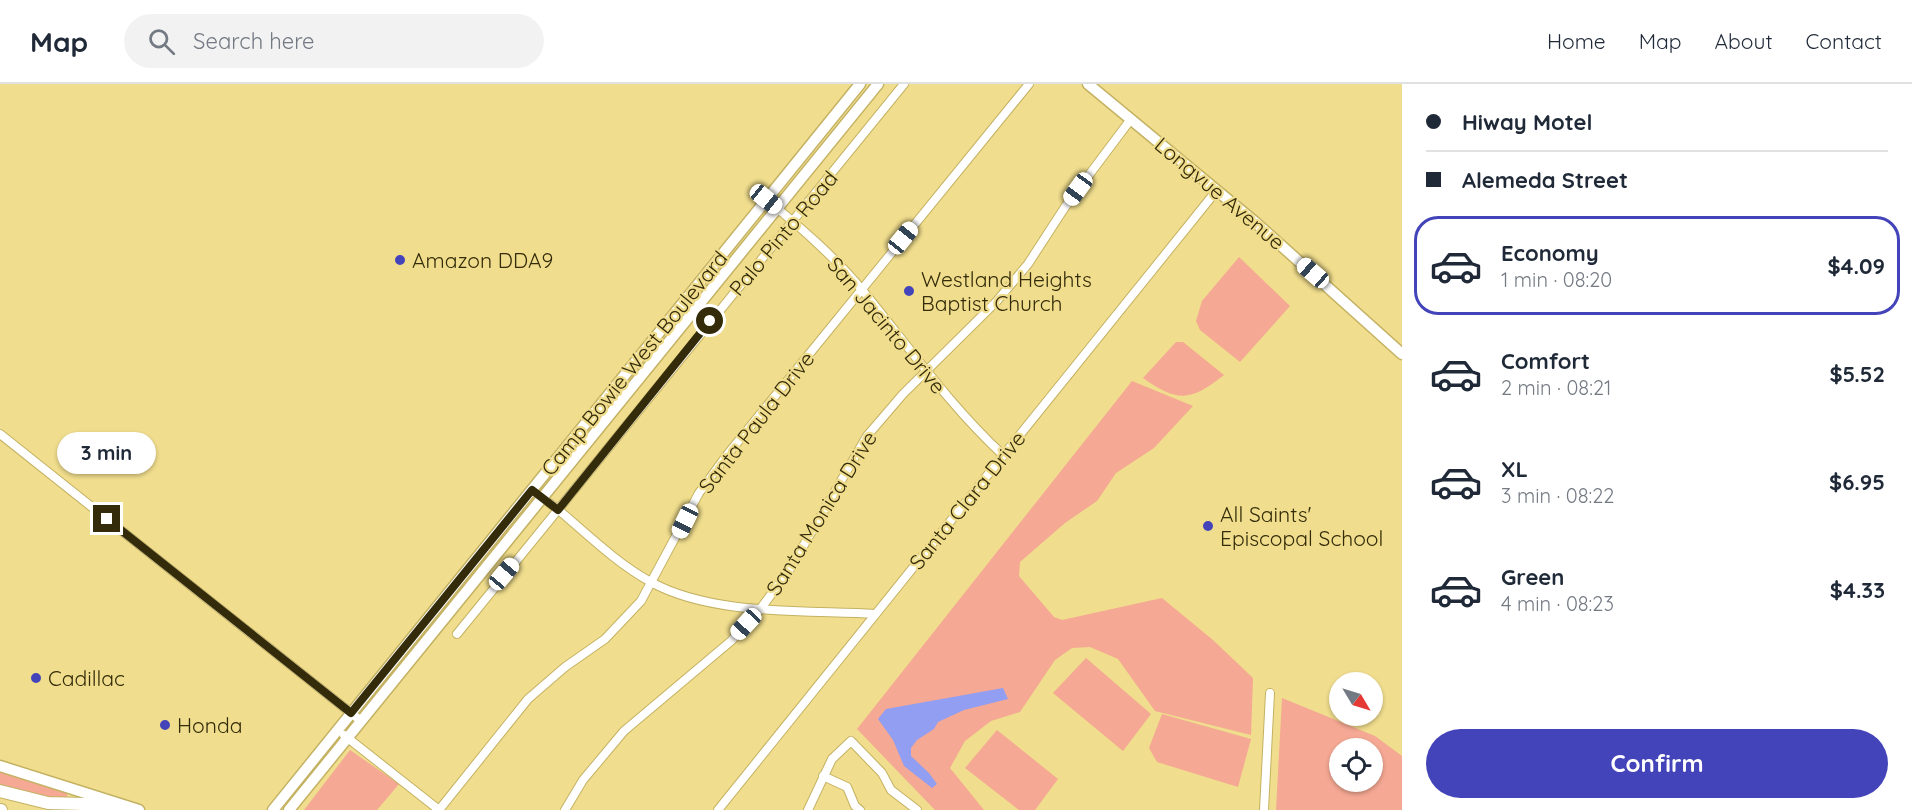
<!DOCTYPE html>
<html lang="en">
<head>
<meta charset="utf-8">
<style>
	:root { --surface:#fff; --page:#f2f2f3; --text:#1f2937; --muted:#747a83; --line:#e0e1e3; --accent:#4444ba }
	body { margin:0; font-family:Quicksand,sans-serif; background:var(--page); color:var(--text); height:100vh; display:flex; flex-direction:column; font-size:22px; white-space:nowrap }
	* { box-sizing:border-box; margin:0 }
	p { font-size:20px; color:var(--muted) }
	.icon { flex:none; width:33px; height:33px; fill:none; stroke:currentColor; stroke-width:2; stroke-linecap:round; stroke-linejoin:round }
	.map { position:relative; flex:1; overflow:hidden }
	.side { display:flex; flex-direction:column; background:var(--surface); width:510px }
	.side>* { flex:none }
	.guide { display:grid; align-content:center; height:132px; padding:0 24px; background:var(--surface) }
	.needle { width:39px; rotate:128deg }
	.fabs { position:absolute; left:1329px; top:588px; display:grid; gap:12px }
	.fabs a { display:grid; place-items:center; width:54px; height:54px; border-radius:50%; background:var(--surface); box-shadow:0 2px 4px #0004; font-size:30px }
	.end { position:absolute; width:27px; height:27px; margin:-14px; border:8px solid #332b09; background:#fff; box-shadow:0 0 0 3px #fff }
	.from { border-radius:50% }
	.bubble { position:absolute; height:42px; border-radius:21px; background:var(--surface); box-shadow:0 2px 4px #0004; font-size:20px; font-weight:700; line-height:42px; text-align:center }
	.car { position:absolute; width:18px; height:36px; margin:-18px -9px; border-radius:8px; box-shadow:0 0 4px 2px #0007; background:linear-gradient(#fff 24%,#345 0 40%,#fff 0 76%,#345 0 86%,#fff 0) }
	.guide b { display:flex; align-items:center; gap:21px; height:57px; font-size:22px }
	.guide b+b { border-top:2px solid var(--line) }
	.guide i { width:15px; height:15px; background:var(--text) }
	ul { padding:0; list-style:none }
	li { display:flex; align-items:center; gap:18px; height:99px; margin:0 12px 9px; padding:0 12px; border:3px solid transparent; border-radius:24px }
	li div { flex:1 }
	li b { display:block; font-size:22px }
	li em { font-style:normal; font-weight:700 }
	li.on { border-color:var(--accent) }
	li>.icon { width:54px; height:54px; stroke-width:1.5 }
	.button { display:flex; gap:12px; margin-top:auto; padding:12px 24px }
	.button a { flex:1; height:69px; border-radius:36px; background:var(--accent); color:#fff; font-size:24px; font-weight:700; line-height:69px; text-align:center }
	header { display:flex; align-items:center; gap:36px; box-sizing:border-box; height:84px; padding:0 30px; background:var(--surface); border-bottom:2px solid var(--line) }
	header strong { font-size:28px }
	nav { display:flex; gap:33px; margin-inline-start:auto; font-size:21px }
	.search { width:420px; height:54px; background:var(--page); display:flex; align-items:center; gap:15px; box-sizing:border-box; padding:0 21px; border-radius:33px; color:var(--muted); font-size:22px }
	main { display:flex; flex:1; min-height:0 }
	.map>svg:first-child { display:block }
	.green { fill:#f5a893; fill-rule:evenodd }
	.water { fill:#929ef1 }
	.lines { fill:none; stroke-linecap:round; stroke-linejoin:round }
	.minor-casing { stroke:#c4b263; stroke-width:10 }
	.major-casing { stroke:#c4b263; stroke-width:13 }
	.highway-casing { stroke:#c4b263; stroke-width:14 }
	.minor { stroke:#fff; stroke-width:8 }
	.major { stroke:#fff; stroke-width:10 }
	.highway { stroke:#fff; stroke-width:12 }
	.route { stroke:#332b09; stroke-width:8 }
	.poi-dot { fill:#4444ba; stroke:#f0dd8d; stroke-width:2 }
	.labels { text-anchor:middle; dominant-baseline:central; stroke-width:4.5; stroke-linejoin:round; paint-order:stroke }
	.street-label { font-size:21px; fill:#332b09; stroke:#f0dd8d }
	.poi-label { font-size:21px; fill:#332b09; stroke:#f0dd8d; text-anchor:start }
</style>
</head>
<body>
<header>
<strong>Map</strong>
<div class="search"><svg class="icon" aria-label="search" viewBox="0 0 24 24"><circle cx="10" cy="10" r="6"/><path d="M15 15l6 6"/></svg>Search here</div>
<nav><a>Home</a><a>Map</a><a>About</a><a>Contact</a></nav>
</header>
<main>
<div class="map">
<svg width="1402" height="726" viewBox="0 0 1402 726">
	<rect width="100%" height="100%" fill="#f0dd8d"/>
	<!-- green -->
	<g class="green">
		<polygon points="1239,173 1290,222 1240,278 1200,246 1196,237 1202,217"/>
		<path d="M1176,258H1183L1224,291C1191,317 1178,319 1143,294Z"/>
		<polygon points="1132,297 1193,322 1154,364 1116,389 1097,417 1065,439 1020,478 1019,492 1054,533 1062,536 1162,514 1213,556 1253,594 1251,651 1155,627 1118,575 1090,563 1072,564 1055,576 1020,628 991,637 965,657 950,684 984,726 935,726 857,645"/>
		<polygon points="1086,574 1151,630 1123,667 1053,609"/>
		<path d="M1282,614L1375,652L1402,672V726H1276ZM1340,664H1372V698H1340Z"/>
		<polygon points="1162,630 1251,655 1238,703 1157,678 1149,664"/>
		<polygon points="997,646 1058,695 1035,726 1019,726 965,684"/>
		<polygon points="350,666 399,700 377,726 304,726"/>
		<polygon points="0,686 67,709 67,715 65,716 0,703"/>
	</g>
	<!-- water -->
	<polygon class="water" points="1003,604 1008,615 964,626 938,638 934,645 917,656 911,664 911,672 929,689 937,700 932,704 904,682 893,656 878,635 886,625"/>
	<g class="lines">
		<defs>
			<g id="minor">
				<path d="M766,115C800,143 835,173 863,207C909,263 950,322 1003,371"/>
				<polyline points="0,350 361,637"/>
				<path d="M532,406C541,414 552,420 561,428C589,452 618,480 651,498C712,532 807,526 875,530"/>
				<polyline points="457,550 904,0"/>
				<polyline points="344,651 439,726 528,615 565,583 605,555 641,517 699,409 727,371 1029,0"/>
				<polyline points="823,692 847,703 855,722 860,726"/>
				<polyline points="565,726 583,696 624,647 731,557 761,524 790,485 867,352 903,310 996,218 1028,180 1065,123 1131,35"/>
				<polyline points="718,726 1217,106"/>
				<polyline points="808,726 832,675 851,657 882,689 891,706 917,726"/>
				<polyline points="1264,726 1270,609"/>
			</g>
			<g id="major">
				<polyline points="1088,0 1255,138 1402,270"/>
				<polyline points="0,682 139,726"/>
				<polyline points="273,726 860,0"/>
				<polyline points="289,726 878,0"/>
			</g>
			<g id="highway">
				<polyline points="0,707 48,719 119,721"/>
				<polyline points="0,726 1,726"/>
			</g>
		</defs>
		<!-- minor casing -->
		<use href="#minor" class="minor-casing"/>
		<!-- major casing -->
		<use href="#major" class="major-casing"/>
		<!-- highway casing -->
		<use href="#highway" class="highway-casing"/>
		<!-- minor -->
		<use href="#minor" class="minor"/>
		<!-- major -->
		<use href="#major" class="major"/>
		<!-- highway -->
		<use href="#highway" class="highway"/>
	</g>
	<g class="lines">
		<!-- route -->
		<polyline class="route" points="107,435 351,629 532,406 558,426 710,237"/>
	</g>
	<!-- markers -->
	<g class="poi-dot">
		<circle cx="400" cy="176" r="6"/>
		<circle cx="909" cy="207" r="6"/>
		<circle cx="1208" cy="442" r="6"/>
		<circle cx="36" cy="594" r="6"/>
		<circle cx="165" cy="641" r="6"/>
	</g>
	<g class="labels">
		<!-- street labels -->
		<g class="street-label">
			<text transform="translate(1220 109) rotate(40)">Longvue Avenue</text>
			<text transform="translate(783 149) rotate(-50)">Palo Pinto Road</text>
			<text transform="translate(887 241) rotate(50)">San Jacinto Drive</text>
			<text transform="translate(634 279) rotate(-51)">Camp Bowie West Boulevard</text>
			<text transform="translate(756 338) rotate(-52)">Santa Paula Drive</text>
			<text transform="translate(967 416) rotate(-51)">Santa Clara Drive</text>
			<text transform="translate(821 429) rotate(-58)">Santa Monica Drive</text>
		</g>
		<!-- poi labels -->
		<g class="poi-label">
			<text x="412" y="176">Amazon DDA9</text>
			<text x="921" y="195">Westland Heights<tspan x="921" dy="24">Baptist Church</tspan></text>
			<text x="1220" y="430">All Saints'<tspan x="1220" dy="24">Episcopal School</tspan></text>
			<text x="48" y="594">Cadillac</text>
			<text x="177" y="641">Honda</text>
		</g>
	</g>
</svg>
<div class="fabs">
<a><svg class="needle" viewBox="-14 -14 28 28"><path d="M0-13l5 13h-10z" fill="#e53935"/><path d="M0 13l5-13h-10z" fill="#747a83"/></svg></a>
<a><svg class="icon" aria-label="locate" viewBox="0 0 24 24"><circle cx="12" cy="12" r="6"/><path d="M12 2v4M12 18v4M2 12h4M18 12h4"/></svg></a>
</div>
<i class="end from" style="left:710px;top:237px"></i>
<i class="end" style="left:107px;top:435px"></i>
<div class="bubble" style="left:57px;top:348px;width:99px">3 min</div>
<i class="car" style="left:1078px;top:105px;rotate:216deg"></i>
<i class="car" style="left:766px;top:115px;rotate:129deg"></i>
<i class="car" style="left:903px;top:154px;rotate:39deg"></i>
<i class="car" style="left:1313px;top:189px;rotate:311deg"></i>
<i class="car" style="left:685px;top:437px;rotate:206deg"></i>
<i class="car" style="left:504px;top:490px;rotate:40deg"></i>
<i class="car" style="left:746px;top:540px;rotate:223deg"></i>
</div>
<section class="side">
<div class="guide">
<b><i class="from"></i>Hiway Motel</b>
<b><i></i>Alemeda Street</b>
</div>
<ul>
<li class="on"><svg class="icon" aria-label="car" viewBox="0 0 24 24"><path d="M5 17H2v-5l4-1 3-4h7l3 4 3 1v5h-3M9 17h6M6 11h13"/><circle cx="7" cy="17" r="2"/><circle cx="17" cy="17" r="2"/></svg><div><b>Economy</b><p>1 min · 08:20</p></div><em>$4.09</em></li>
<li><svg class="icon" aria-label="car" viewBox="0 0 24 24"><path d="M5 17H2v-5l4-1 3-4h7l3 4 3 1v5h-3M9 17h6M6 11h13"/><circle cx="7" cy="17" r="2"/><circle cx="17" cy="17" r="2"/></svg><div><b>Comfort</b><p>2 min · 08:21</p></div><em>$5.52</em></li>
<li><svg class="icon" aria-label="car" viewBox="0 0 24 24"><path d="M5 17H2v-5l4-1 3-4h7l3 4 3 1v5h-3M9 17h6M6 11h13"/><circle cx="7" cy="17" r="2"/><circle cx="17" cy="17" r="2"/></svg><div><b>XL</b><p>3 min · 08:22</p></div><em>$6.95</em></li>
<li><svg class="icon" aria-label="car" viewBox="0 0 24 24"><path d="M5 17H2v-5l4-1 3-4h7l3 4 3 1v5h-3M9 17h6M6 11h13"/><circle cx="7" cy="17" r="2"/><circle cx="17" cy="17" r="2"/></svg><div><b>Green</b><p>4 min · 08:23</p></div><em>$4.33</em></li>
</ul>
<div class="button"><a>Confirm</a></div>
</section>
</main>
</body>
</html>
